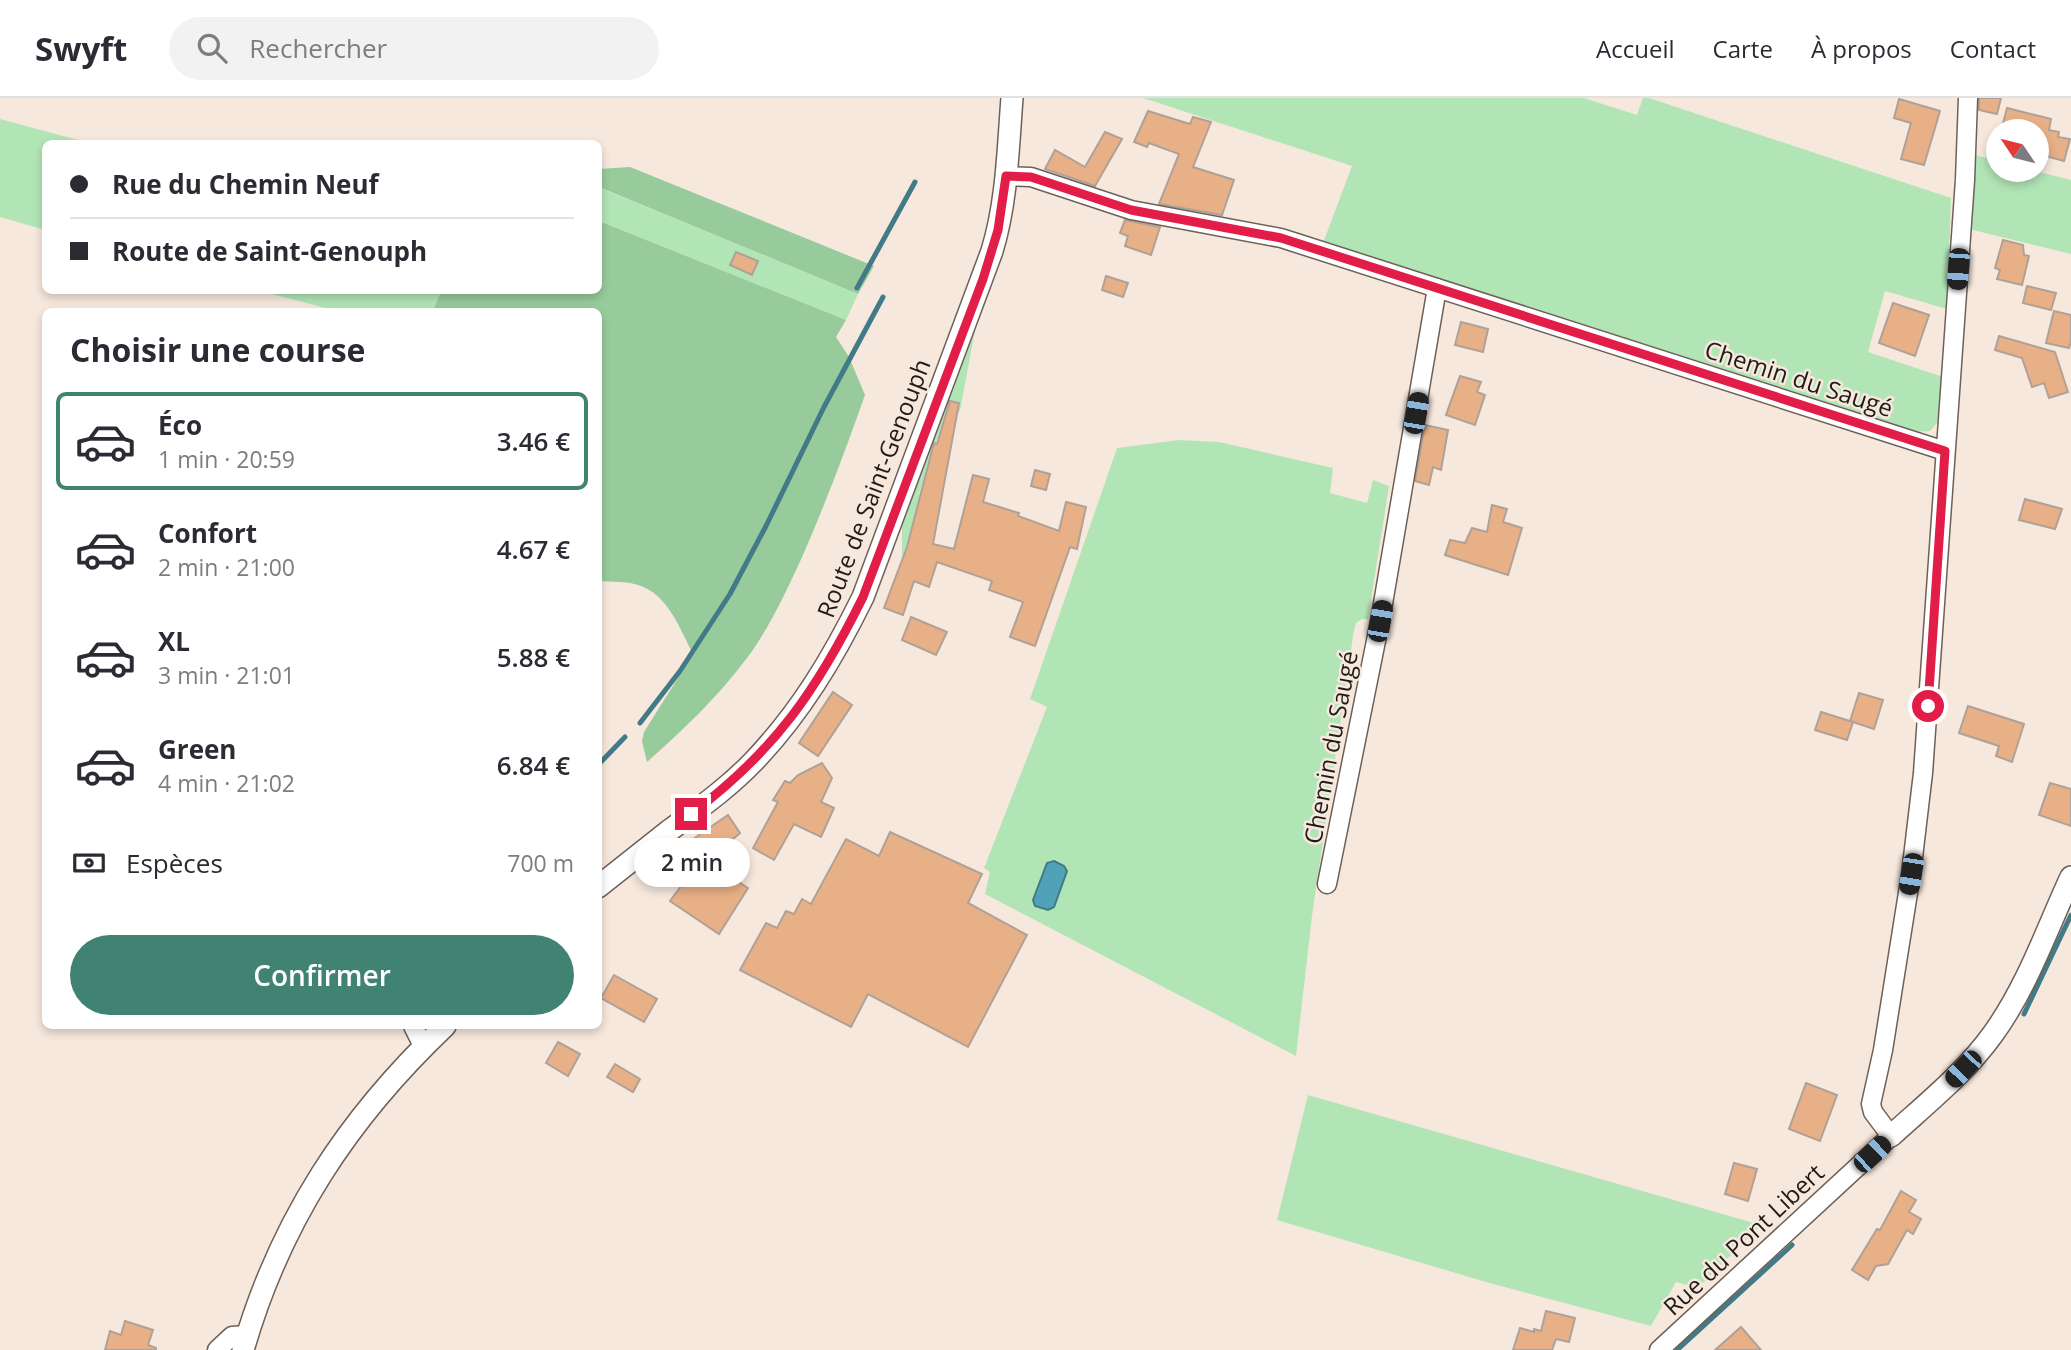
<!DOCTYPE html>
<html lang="fr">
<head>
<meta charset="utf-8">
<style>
	:root { --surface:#fff; --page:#f2f2f3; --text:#2b2b33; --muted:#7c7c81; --line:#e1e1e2; --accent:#418373 }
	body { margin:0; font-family:"Open Sans",sans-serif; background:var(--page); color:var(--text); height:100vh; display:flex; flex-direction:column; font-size:26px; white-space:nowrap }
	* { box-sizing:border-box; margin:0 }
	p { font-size:23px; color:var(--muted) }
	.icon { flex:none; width:38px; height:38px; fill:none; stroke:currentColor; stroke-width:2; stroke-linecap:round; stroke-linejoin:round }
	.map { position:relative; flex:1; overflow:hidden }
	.drawer { position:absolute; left:42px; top:210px; width:560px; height:721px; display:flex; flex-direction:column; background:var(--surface); border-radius:10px; box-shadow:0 4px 10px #0003 }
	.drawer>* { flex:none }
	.guide { position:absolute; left:42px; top:42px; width:560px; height:154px; border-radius:10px; box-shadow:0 4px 10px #0003; display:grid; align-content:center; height:154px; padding:0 28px; background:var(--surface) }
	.needle { width:46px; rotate:305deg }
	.controls { position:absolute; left:1986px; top:21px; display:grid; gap:14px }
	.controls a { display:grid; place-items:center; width:63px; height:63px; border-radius:50%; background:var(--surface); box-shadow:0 4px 10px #0003; font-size:35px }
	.end { position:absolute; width:32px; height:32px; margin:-16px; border:9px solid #e11d48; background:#fff; box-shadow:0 0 0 4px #fff }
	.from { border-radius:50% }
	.bubble { position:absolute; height:49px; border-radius:24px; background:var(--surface); box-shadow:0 4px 10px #0003; font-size:23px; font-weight:600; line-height:49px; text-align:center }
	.car { position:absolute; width:21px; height:42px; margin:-21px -10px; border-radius:9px; box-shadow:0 0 5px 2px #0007; background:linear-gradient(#222 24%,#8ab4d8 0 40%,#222 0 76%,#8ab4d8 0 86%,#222 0) }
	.guide b { display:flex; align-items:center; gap:24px; height:66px; font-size:26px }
	.guide b+b { border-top:2px solid var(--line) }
	.guide i { width:18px; height:18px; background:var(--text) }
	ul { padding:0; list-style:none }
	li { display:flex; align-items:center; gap:21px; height:98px; margin:0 14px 10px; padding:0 14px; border:4px solid transparent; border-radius:10px }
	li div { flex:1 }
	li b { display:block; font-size:26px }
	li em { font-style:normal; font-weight:600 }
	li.on { border-color:var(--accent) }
	li>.icon { width:63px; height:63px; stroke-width:1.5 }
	h2 { padding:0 28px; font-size:32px; line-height:84px }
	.pay { display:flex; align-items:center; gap:18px; height:77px; padding:0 28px; font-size:26px }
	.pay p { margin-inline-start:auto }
	.primary-button { display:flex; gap:14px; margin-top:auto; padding:14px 28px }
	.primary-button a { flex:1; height:80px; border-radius:42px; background:var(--accent); color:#fff; font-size:28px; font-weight:600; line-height:80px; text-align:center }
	header { display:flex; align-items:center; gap:42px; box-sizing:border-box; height:98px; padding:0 35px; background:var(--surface); border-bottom:2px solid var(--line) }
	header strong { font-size:33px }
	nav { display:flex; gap:38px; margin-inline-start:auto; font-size:24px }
	.search { width:490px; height:63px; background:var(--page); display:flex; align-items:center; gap:18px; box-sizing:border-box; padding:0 24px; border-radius:38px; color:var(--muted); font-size:26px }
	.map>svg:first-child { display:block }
	.green { fill:#b2e5b6 }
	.forest { fill:#98cb9c }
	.water { fill:#50a3b7; stroke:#427a87; stroke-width:2 }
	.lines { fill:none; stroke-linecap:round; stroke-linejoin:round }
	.stream { stroke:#427a87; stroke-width:5 }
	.building { fill:#e8b087; stroke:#b0a197; stroke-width:2 }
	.minor-casing { stroke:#6e6057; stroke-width:21 }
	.tertiary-casing { stroke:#6e6057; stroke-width:24 }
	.minor { stroke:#fff; stroke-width:18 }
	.tertiary { stroke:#fff; stroke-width:21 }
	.route { stroke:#e11d48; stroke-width:9 }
	.labels { text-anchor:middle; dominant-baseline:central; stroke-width:5; stroke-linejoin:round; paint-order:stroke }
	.street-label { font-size:24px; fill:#211b17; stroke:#f7e8dd }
</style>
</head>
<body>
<header>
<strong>Swyft</strong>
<div class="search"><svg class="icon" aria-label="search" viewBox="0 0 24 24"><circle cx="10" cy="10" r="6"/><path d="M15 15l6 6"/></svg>Rechercher</div>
<nav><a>Accueil</a><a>Carte</a><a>À propos</a><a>Contact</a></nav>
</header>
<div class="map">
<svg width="2071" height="1252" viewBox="0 0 2071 1252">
	<rect width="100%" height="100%" fill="#f7e8dd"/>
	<!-- green -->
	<g class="green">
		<polygon points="1143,0 1584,0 1637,17 1643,0 1649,0 1951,100 1947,211 1885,193 1868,254 1943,279 1937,325 1930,333 1913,334 1695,262 1323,145 1352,68"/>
		<polygon points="0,21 89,45 46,46 45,132 0,119"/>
		<polygon points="1975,57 1998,63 1998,72 2031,72 2071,82 2071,156 1969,131"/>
		<polygon points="598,89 858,196 846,222 599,123"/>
		<polygon points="260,193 441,193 433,214 337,213"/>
		<polygon points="978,216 960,313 955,316 956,328 944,326 940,332 919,396 921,398 907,449 902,459 902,428 905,411"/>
		<polygon points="1179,342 1219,344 1333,370 1330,395 1367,405 1373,382 1389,388 1368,521 1362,521 1356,525 1354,532 1312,818 1296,958 985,796 990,774 984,770 1047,609 1030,601 1117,350"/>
		<polygon points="1308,997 1761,1127 1698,1190 1676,1184 1651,1228 1486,1184 1277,1122"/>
	</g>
	<!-- forest -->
	<g class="forest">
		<polygon points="630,69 874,168 858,196 599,89 599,71"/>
		<path d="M599,123L846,222L836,239L849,259L865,297C846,351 826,404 803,457C787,492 770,529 747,560C718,599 683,632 647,664L642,643L644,634L693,556C680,531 668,496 638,487C626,483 611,484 599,483L598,214L433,213L441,193L598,192Z"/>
	</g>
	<!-- water -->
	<polygon class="water" points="1054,763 1064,768 1067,773 1054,809 1048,812 1035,808 1033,802 1047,765"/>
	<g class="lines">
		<!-- stream -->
		<g class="stream">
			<polyline points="857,190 915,84"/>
			<polyline points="640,625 680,573 730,496 766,428 824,309 883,199"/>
			<polyline points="598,667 625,639"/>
			<polyline points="2024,916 2071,817"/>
			<polyline points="1677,1252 1792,1147"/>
		</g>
	</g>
	<!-- building -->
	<g class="building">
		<polygon points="1979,0 2001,0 1997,16 1979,12"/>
		<polygon points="1899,1 1940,13 1924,67 1901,61 1911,25 1894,20"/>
		<polygon points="2007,10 2051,21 2049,32 2059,34 2058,39 2070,41 2064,63 2042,57 2045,47 2037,45 2037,33 2001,33"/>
		<polygon points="1148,13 1190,26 1193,19 1211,24 1193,69 1234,82 1222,117 1159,106 1179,56 1149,45 1147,49 1134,44"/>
		<polygon points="1105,34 1122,41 1095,88 1045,71 1055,52 1085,69"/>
		<polygon points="1125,122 1160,129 1151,157 1125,148 1128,138 1120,135"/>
		<polygon points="2003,142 2023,147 2024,157 2029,158 2022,187 1997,181 2000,172 1995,170"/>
		<polygon points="736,154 758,163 752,177 730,167"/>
		<polygon points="1106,178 1128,185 1123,199 1102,192"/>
		<polygon points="2027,188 2056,195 2051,212 2023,205"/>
		<polygon points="1893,205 1929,217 1915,258 1879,245"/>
		<polygon points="2054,213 2071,217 2071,243 2069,250 2046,245"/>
		<polygon points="1461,224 1488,231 1483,254 1455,247"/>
		<polygon points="1999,238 2055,254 2068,294 2049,300 2044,285 2032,289 2022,260 1995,252"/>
		<polygon points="1460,278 1481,284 1477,294 1485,297 1475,327 1446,317"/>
		<polygon points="950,303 959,305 933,446 954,451 973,377 989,381 983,404 1019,415 1018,418 1059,433 1066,404 1086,409 1077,451 1070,449 1035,548 1010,539 1023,504 989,492 992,483 937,464 929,489 914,483 903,517 884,510 907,449 934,345 937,346"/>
		<polygon points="1425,327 1448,332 1441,372 1433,369 1429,387 1415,383"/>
		<polygon points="1035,372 1050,376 1046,392 1031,388"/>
		<polygon points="2025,401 2062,411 2055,431 2019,422"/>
		<polygon points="1492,407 1507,411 1503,424 1522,430 1508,477 1445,457 1450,442 1465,445 1472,430 1487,434"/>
		<polygon points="911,519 947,534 936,557 902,542"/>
		<polygon points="833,594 852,607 818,658 799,645"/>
		<polygon points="1859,595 1883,602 1874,631 1850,623"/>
		<polygon points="1968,608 2024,626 2012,664 1996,658 1999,648 1959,635"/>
		<polygon points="1821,614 1853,624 1847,642 1815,632"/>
		<polygon points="822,665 832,680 821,704 834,710 821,739 794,726 774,762 753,750 778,704 773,702 785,683 790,685 798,677"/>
		<polygon points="2050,685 2071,691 2071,728 2039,717"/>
		<polygon points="728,717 740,735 707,763 748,790 719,836 670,803 681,788 664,769 689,744"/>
		<polygon points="890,734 982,776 968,805 1027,837 968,949 868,896 851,929 740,872 766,825 777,830 786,813 794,816 802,801 811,806 846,741 879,758"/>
		<polygon points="614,877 657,901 644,924 601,900"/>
		<polygon points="558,944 580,956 568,978 546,965"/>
		<polygon points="615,966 640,981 633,994 607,979"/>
		<polygon points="1806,985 1837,997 1820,1043 1789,1031"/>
		<polygon points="1734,1065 1757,1071 1748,1103 1725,1096"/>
		<polygon points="1901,1093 1916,1102 1909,1114 1921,1121 1913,1136 1907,1132 1888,1166 1876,1168 1868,1182 1852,1172 1877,1131 1880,1132"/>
		<polygon points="1546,1213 1575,1220 1569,1244 1556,1241 1552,1252 1513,1252 1520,1230 1534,1234 1534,1231 1541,1233"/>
		<polygon points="125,1223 153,1232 148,1247 156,1250 156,1252 105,1252 110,1233 121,1237"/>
		<polygon points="1741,1229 1761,1252 1715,1252"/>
	</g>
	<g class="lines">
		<defs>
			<g id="minor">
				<polyline points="1006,78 1031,79 1131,112 1281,140 1945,353"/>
				<polyline points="1327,786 1380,523 1437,190"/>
				<polyline points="413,928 423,948"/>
				<polyline points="217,1252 232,1238 247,1237"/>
				<polyline points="1659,1252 1891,1038 1873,1014 1871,1006 1883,952 1911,776 1923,675 1965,82 1968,0"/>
			</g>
			<g id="tertiary">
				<path d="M598,789C622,770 646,751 670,732C698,711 728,690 753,664C800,615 833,560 863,499L992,153C1007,104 1008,51 1012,0"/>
				<path d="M1891,1038C1926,1006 1965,975 1993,936C2027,889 2047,831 2071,779"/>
				<path d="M243,1252C280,1123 348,1020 445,928"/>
			</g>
		</defs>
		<!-- minor casing -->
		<use href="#minor" class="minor-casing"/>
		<!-- tertiary casing -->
		<use href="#tertiary" class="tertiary-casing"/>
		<!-- minor -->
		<use href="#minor" class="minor"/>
		<!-- tertiary -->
		<use href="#tertiary" class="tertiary"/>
	</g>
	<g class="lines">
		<!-- route -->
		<path class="route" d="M691,716C775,653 817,592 863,499L983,181L998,132L1006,78L1031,79L1131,112L1281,140L1945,353L1928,608"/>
	</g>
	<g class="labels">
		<!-- street labels -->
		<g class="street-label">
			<text transform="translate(1799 280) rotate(18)">Chemin du Saugé</text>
			<text transform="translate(873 390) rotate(-69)">Route de Saint-Genouph</text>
			<text transform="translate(1330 649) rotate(-79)">Chemin du Saugé</text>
			<text transform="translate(1743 1141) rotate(-43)">Rue du Pont Libert</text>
		</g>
	</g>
</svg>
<div class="controls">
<a><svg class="needle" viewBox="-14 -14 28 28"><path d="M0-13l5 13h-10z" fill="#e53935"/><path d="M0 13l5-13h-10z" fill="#7c7c81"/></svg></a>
</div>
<i class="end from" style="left:1928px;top:608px"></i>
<i class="end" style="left:691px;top:716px"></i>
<div class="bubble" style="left:634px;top:740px;width:116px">2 min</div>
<i class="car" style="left:1958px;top:171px;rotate:184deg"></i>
<i class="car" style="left:1416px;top:315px;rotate:10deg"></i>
<i class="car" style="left:1380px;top:523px;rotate:10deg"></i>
<i class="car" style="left:1911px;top:776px;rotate:189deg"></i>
<i class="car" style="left:1963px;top:971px;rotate:224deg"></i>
<i class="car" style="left:1872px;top:1056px;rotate:47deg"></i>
<div class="guide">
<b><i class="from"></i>Rue du Chemin Neuf</b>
<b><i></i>Route de Saint-Genouph</b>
</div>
<section class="drawer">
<h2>Choisir une course</h2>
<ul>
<li class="on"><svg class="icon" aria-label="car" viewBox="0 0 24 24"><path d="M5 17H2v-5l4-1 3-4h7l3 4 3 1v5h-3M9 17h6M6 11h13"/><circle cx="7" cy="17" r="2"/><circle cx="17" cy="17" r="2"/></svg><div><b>Éco</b><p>1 min · 20:59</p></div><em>3.46 €</em></li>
<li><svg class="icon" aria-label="car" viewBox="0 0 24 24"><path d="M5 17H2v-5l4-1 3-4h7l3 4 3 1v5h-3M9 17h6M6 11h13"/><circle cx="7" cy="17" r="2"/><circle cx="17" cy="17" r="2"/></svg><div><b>Confort</b><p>2 min · 21:00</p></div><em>4.67 €</em></li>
<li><svg class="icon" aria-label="car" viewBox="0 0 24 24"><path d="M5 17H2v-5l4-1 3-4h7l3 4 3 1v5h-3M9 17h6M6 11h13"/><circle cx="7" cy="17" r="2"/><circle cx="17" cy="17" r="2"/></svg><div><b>XL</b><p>3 min · 21:01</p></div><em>5.88 €</em></li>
<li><svg class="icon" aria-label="car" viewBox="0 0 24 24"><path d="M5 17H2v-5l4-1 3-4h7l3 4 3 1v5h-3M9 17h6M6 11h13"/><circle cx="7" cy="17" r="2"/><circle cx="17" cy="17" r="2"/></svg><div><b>Green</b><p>4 min · 21:02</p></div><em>6.84 €</em></li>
</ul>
<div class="pay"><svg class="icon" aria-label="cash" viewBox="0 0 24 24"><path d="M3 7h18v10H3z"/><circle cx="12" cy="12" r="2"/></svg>Espèces<p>700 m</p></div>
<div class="primary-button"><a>Confirmer</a></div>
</section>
</div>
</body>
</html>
